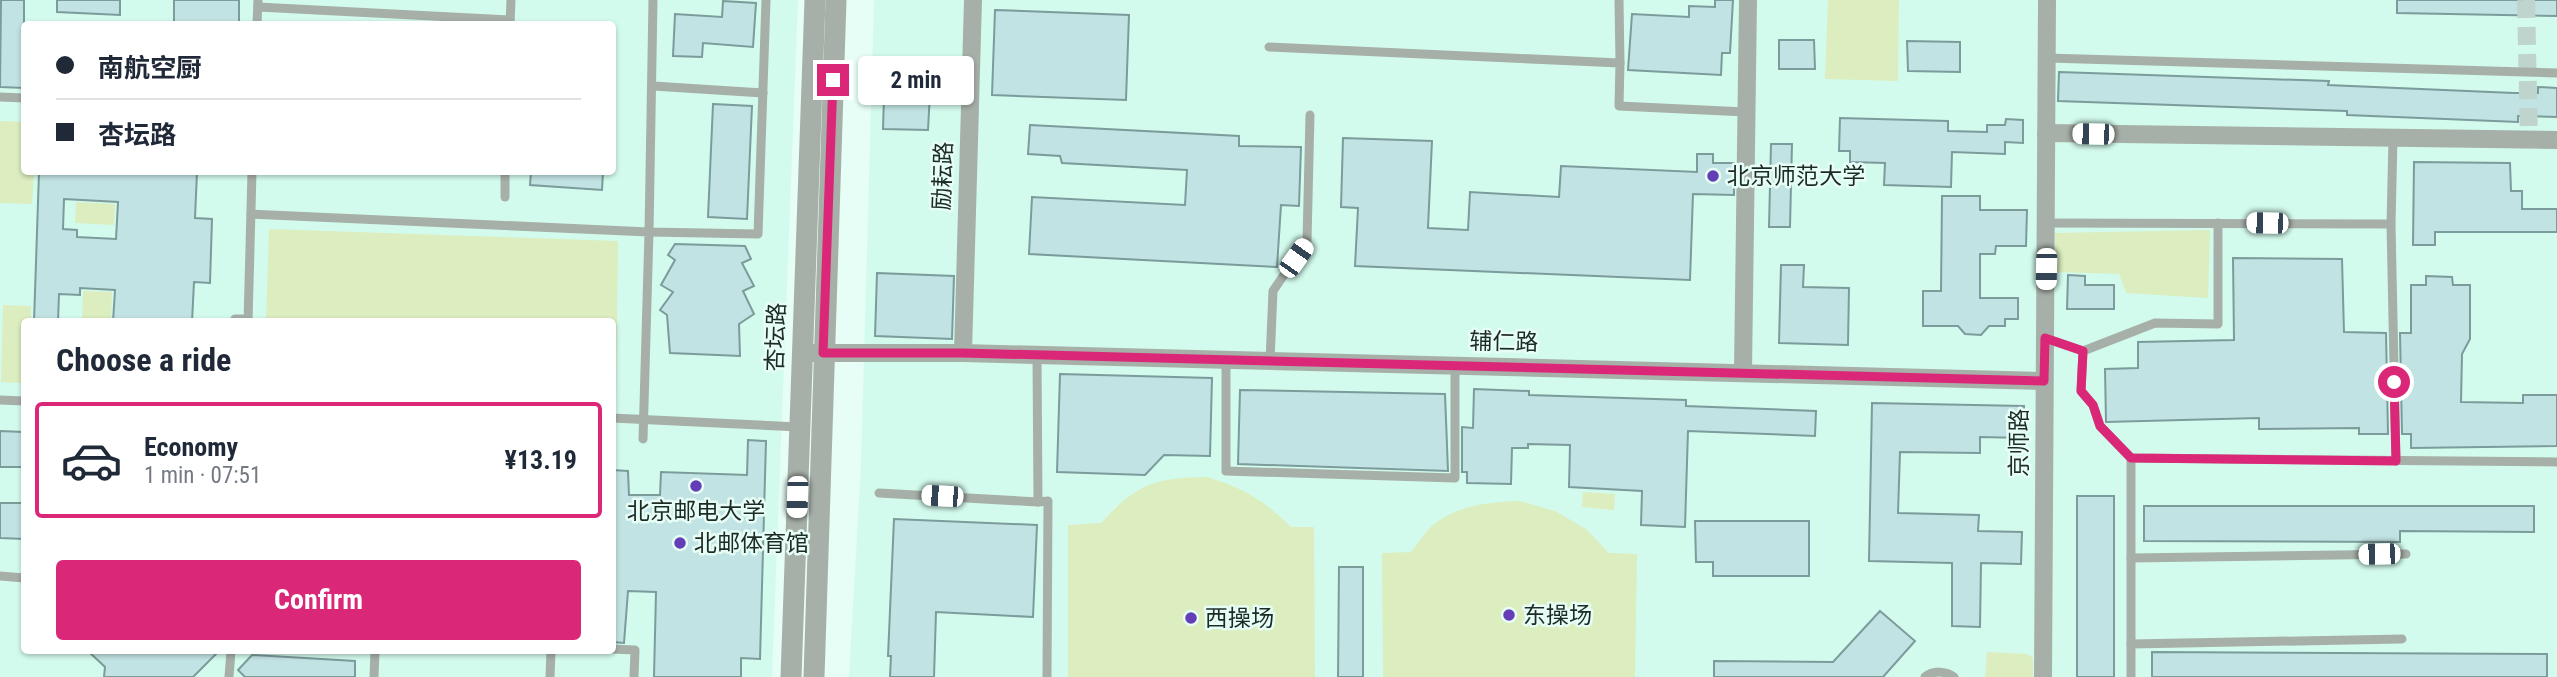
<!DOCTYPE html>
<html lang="en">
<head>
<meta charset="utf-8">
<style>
	:root { --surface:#fff; --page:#f6f6f7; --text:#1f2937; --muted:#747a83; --line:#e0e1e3; --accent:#db2777 }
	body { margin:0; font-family:"Roboto Condensed","Noto Sans SC",sans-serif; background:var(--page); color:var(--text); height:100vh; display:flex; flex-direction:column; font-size:26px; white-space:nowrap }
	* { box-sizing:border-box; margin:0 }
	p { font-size:23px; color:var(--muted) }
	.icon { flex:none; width:38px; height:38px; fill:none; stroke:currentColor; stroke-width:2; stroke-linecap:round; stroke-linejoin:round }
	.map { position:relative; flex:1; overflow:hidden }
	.panel { position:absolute; left:21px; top:318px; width:595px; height:336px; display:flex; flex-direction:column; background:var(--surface); border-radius:7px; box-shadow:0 2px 5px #0004 }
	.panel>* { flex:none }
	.banner { position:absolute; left:21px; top:21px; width:595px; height:154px; border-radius:7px; box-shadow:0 2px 5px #0004; display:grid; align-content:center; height:154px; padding:0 35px; background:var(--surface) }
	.end { position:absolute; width:32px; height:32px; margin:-16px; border:9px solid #db2777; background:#fff; box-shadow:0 0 0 4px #fff }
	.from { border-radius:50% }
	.bubble { position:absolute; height:49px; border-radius:7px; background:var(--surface); box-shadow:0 2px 5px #0004; font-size:23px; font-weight:700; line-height:49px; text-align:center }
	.car { position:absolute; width:21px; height:42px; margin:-21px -10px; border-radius:9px; box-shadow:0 0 5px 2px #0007; background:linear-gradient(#fff 24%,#345 0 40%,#fff 0 76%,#345 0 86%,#fff 0) }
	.banner b { display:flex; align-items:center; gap:24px; height:66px; font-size:26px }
	.banner b+b { border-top:2px solid var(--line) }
	.banner i { width:18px; height:18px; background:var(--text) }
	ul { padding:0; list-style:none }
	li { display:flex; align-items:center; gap:21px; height:116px; margin:0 14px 10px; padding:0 21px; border:4px solid transparent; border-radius:7px }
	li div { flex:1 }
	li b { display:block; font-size:26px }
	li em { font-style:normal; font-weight:700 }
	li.selected { border-color:var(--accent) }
	li>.icon { width:63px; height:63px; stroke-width:1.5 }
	h2 { padding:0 35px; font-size:32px; line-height:84px }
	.primary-button { display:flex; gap:14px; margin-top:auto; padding:14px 35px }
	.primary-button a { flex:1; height:80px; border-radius:7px; background:var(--accent); color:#fff; font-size:28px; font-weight:700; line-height:80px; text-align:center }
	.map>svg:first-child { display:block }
	.built { fill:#d3fbed; fill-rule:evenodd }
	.green { fill:#dcedbf }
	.building { fill:#c2e3e3; stroke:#7c9b9b; stroke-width:2; fill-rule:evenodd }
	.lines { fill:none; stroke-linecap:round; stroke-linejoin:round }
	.minor-tunnel { stroke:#bed4cc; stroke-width:18; stroke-dasharray:18 9; stroke-linecap:butt }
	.service { stroke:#a7b0a8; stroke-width:9 }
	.minor { stroke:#a7b0a8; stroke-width:18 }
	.tertiary { stroke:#a7b0a8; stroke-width:21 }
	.route { stroke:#db2777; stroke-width:9 }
	.poi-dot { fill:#633eb6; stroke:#e6fef6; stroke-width:2.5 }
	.labels { text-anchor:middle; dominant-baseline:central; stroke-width:5; stroke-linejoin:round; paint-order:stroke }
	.street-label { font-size:23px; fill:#1e2a26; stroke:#e6fef6 }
	.poi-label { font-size:23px; fill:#1e2a26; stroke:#e6fef6; text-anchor:start }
</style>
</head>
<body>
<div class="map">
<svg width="2557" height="677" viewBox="0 0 2557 677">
	<rect width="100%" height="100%" fill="#e6fef6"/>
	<!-- built -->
	<g class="built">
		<path d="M0,0H798L772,677H0ZM24,24H612V172H24ZM24,322H612V651H24Z"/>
		<polygon points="874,0 2557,0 2557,677 849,677 861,463"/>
	</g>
	<!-- green -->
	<g class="green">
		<polygon points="1828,0 1899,0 1898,81 1825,79"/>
		<polygon points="0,121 24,122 24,172 34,172 32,204 0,203"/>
		<polygon points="76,202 115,204 114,225 75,223"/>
		<polygon points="269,229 618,241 616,408 612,408 612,322 266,322"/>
		<polygon points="2210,230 2208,298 2126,293 2119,274 2056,272 2055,233"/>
		<polygon points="83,291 112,292 111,322 82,322"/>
		<polygon points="3,305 31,306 31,322 24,322 24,383 1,382"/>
		<path d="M1207,477C1245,489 1262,499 1291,527H1314L1315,677H1068V525L1101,523C1137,484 1153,478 1207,477Z"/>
		<polygon points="1583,492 1615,494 1614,510 1582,507"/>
		<path d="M1520,501L1555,511L1586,529L1609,553L1637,554L1635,677H1383L1382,553L1411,552C1418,544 1424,533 1432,526C1457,505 1489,502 1520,501Z"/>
		<polygon points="1987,652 2027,654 2033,658 2033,677 1985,677"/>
	</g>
	<!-- building -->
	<g class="building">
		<polygon points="1,0 24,0 24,88 0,87"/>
		<polygon points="57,0 120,0 120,15 57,12"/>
		<rect x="174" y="0" width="65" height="24"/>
		<polygon points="1715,0 1733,0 1730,53 1722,53 1721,75 1628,70 1632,14 1689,17 1689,6 1715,7"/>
		<polygon points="2397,0 2557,0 2557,16 2397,13"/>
		<polygon points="723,1 756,3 753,47 703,43 702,57 673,56 675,14 722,17"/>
		<polygon points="995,10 1129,15 1126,100 992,95"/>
		<polygon points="1779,40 1814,40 1815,69 1779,69"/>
		<polygon points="1907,41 1960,42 1960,72 1908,71"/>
		<polygon points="885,62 960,64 959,94 930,93 928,130 883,129"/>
		<polygon points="2059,72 2329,81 2328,85 2514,93 2538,93 2538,87 2557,88 2557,117 2518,116 2518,122 2347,115 2347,111 2058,101"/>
		<polygon points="713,104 752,106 747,219 708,217"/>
		<polygon points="1840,118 1948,121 1948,131 1987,132 1987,125 2005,125 2006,119 2023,120 2023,143 2005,142 2005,154 1952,152 1951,187 1884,185 1885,163 1850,162 1850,151 1839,151"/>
		<polygon points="1030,125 1239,136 1239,146 1301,147 1299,206 1281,205 1277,267 1029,254 1032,197 1185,205 1187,170 1062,163 1060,156 1028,154"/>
		<polygon points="1343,138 1432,141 1428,228 1468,230 1470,192 1559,197 1561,166 1697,172 1697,154 1713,154 1713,163 1734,163 1734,195 1693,194 1690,280 1355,266 1358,208 1341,207"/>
		<polygon points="1771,144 1792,144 1790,227 1769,227"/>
		<polygon points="2414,162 2510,163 2511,191 2522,191 2522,209 2557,209 2557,232 2435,232 2435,245 2413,245"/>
		<path d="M39,172H197L195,218L212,219L210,283L194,282L192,322H113L115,290L80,288V295L59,294L58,322H34ZM64,199L118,202L116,239L77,237V230L63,229Z"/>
		<polygon points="531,172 603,172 602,190 530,185"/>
		<polygon points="1942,196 1980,196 1980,210 2027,210 2026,246 1996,246 1995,254 1980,254 1980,298 2018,298 2018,319 2005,319 2005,326 1989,326 1981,335 1965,334 1958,326 1923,326 1923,291 1941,291"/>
		<polygon points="675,244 745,246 751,259 742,263 754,286 743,291 754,314 739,324 740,356 670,353 667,315 660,310 673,292 661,285 675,260 668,255"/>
		<polygon points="2233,258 2342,259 2344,332 2386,333 2388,434 2359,434 2359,428 2259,429 2259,418 2106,422 2105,369 2138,368 2138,342 2234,340"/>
		<polygon points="1781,265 1804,265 1803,287 1849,288 1848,345 1779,343"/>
		<polygon points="877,273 954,276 952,339 875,336"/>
		<polygon points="2068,275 2085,276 2085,285 2114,285 2114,309 2067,309"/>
		<polygon points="2426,276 2452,277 2453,285 2470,285 2470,339 2462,354 2461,402 2523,403 2523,395 2557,395 2557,446 2411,448 2411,434 2402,434 2400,333 2411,333 2411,285 2426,285"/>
		<polygon points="1060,374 1212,378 1210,456 1164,455 1145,475 1057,472"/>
		<polygon points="1474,389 1529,391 1529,395 1686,400 1686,406 1816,411 1815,436 1688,431 1685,527 1641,525 1642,491 1569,487 1570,445 1528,444 1528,448 1512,448 1511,484 1467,483 1467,472 1462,472 1462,427 1473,428"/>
		<polygon points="1240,390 1445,394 1448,471 1238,464"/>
		<polygon points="1872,403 2024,406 2024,438 1980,437 1980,453 1900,452 1898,513 1979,515 1978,531 2022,532 2021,564 1981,563 1980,627 1952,626 1952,563 1869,561"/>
		<polygon points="0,431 24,432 24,467 0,467"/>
		<polygon points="748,440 766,441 760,659 741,658 741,677 654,677 656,592 628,591 624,643 612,642 612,470 628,471 629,495 660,495 661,472 747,475"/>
		<rect x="2077" y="496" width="37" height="181"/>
		<polygon points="0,503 24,503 24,539 0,538"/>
		<polygon points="2144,506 2534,506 2534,532 2400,531 2400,542 2144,541"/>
		<polygon points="894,519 1037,525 1033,617 936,612 934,677 890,677 891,656 888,656"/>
		<polygon points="1695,521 1809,521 1809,576 1713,576 1713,562 1696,562"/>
		<polygon points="1339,567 1363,567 1363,677 1338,677"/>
		<polygon points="1880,611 1915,641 1883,677 1714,677 1714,661 1833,662"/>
		<polygon points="88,651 219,651 193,677 104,677 105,667"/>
		<polygon points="2152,652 2547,654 2547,677 2152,677"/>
		<polygon points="252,655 355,661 355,677 245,677 238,670"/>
	</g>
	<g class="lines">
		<!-- minor-tunnel -->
		<polyline class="minor-tunnel" points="2526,0 2529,140"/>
		<!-- service -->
		<g class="service">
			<polyline points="653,0 649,232 758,234 766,0"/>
			<polyline points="1619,0 1620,63"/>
			<polyline points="258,7 510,20"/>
			<polyline points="257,24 258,0"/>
			<polyline points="510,24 511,0"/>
			<polyline points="1269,47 1620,63 1619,106 1746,112"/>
			<polyline points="2047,58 2557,73"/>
			<polyline points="653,86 763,93"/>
			<polyline points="0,97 24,98"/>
			<polyline points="2393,138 2391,224 2396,461"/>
			<polyline points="505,197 505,172"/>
			<polyline points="251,214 649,232 643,439"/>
			<polyline points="2046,223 2391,224"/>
			<polyline points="235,319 248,319"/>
			<polyline points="248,322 252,172"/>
			<polyline points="2045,338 2083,351"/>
			<polyline points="1037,355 1038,502 1048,501 1047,677"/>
			<polyline points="1226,360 1226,471 1455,478 1455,366"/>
			<polyline points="1270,361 1273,291 1307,241 1310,115"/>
			<polyline points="0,400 24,401"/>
			<polyline points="612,418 799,427"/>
			<polyline points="2131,458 2557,462"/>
			<polyline points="879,493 1038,502"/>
			<polyline points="2131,558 2406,554"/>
			<polyline points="0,576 24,578"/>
			<polyline points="2131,644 2402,639"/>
			<polyline points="612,649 635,650 634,677"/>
			<polyline points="229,677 231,651"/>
			<polyline points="374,677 375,651"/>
			<polyline points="550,677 551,651"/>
			<path d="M1925,677C1933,670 1946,671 1954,677"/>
			<polyline points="2131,677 2131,458 2100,426 2093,405 2081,391 2083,351 2155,323 2218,324 2218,223"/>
		</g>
		<!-- minor -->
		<g class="minor">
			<polyline points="2046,133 2557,140"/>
			<polyline points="812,353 963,353 2044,381"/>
			<polyline points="963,353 973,0"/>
			<polyline points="1743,372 1748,0"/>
			<polyline points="2043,677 2047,0"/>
		</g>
		<!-- tertiary -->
		<g class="tertiary">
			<polyline points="791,677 815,0"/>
			<polyline points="814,677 836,0"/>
		</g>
	</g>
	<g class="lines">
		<!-- route -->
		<polyline class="route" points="833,80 823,353 963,353 2044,381 2045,338 2083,351 2081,391 2093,405 2100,426 2131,458 2396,461 2394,382"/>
	</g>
	<!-- markers -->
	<g class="poi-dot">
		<circle cx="1713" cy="176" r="7"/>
		<circle cx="696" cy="486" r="7"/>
		<circle cx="680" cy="543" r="7"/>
		<circle cx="1509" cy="615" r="7"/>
		<circle cx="1191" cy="618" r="7"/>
	</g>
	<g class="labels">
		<!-- street labels -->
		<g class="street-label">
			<text transform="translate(943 176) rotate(-88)">励耘路</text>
			<text transform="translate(776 337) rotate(-88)">杏坛路</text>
			<text transform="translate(1504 342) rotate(1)">辅仁路</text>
			<text transform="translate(2019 443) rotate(-90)">京师路</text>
		</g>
		<!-- poi labels -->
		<g class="poi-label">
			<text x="1727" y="176">北京师范大学</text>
			<text x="696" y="511" text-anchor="middle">北京邮电大学</text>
			<text x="694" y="543">北邮体育馆</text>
			<text x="1523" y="615">东操场</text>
			<text x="1205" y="618">西操场</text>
		</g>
	</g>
</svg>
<i class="end from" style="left:2394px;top:382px"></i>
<i class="end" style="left:833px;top:80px"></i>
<div class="bubble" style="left:858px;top:56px;width:116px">2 min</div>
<i class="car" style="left:2093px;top:134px;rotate:271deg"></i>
<i class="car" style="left:2267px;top:223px;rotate:271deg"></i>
<i class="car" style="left:1296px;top:258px;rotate:35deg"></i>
<i class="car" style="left:2046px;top:269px;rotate:181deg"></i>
<i class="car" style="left:942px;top:496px;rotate:273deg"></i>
<i class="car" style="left:797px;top:497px;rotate:182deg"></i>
<i class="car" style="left:2379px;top:554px;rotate:269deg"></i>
<div class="banner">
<b><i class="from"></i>南航空厨</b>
<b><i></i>杏坛路</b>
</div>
<section class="panel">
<h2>Choose a ride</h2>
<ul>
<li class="selected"><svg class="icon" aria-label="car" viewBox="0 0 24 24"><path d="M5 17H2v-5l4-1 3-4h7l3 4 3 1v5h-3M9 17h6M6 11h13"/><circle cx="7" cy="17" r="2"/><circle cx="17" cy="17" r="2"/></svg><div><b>Economy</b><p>1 min · 07:51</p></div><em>¥13.19</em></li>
</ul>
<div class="primary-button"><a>Confirm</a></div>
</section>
</div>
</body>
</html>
